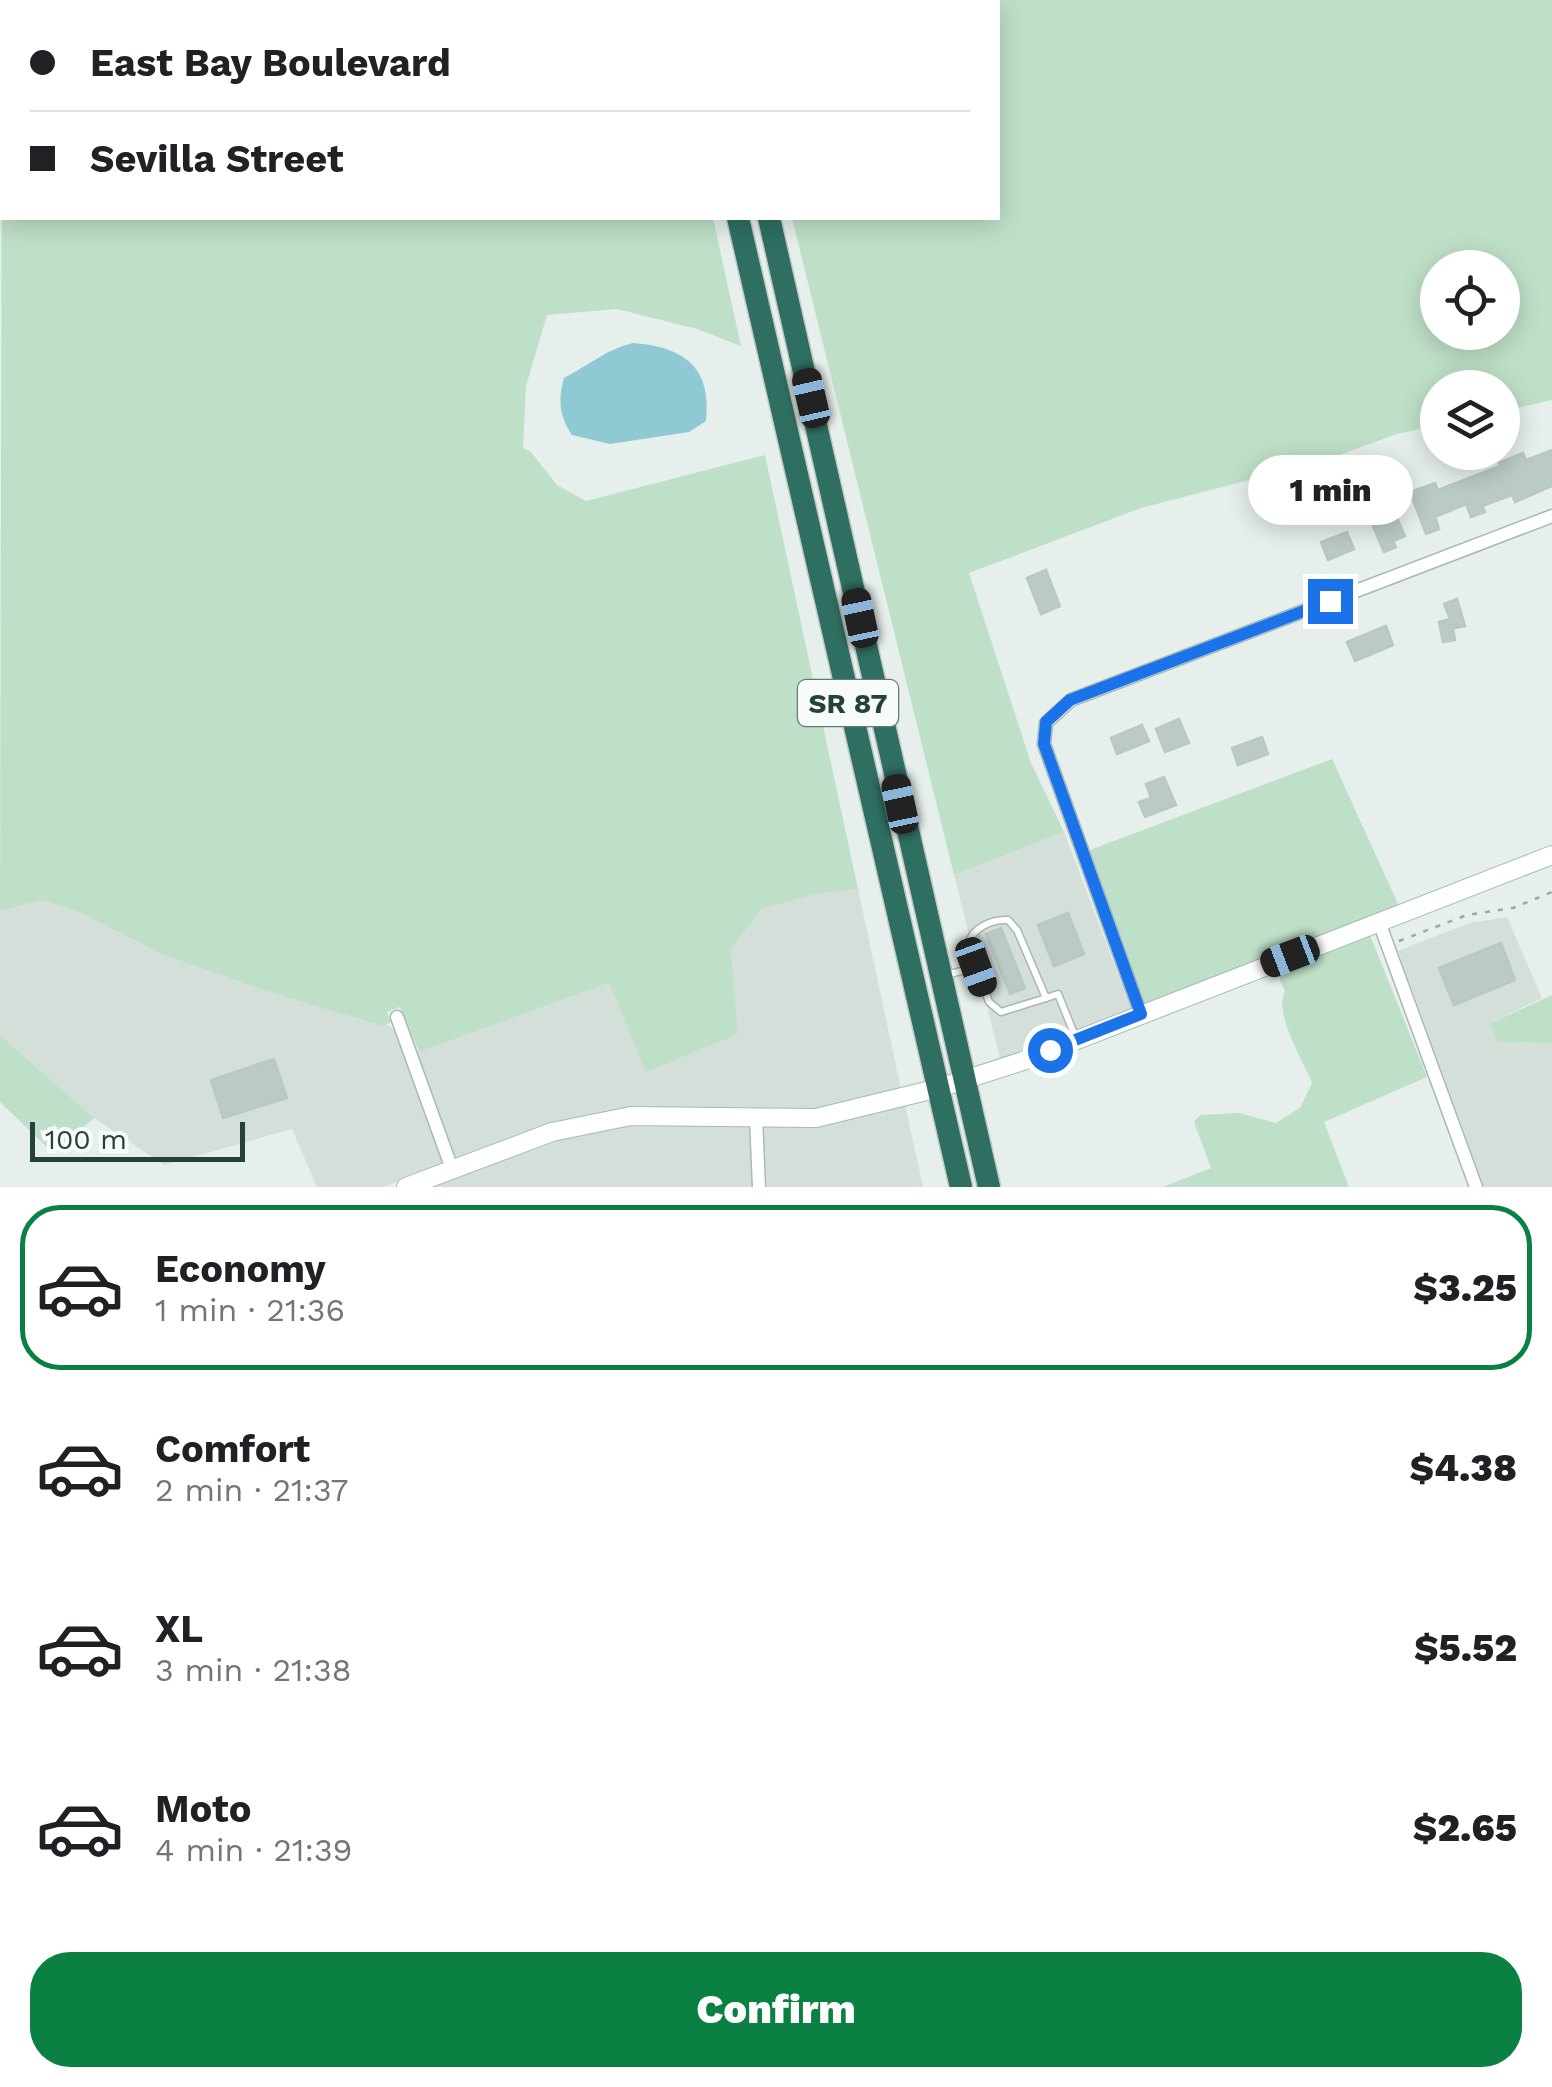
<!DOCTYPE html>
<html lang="en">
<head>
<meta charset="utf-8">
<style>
	:root { --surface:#fff; --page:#f6f6f6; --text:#202124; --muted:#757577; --line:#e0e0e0; --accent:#0b8043 }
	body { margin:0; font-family:"Work Sans",sans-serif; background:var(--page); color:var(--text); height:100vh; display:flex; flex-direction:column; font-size:38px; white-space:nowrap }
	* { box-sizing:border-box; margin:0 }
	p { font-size:32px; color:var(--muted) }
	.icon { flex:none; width:55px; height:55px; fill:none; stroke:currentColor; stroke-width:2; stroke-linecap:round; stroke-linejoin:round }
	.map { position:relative; height:1187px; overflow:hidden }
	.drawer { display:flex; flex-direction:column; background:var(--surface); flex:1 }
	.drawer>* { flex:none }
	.hud { position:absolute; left:0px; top:0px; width:1000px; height:220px; box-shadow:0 5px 25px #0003; display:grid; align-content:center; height:220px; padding:0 30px; background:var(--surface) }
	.controls { position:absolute; left:1420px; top:250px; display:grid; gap:20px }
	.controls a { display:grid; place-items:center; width:100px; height:100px; border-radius:50%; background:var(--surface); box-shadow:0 5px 25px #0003; font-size:50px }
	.scale { position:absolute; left:30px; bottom:25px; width:215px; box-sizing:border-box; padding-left:10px; border:5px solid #24423a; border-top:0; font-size:28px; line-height:35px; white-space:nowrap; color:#24423a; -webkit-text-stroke:8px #f7fbf9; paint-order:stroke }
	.end { position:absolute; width:45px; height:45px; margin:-22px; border:12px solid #1a73e8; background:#fff; box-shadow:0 0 0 5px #fff }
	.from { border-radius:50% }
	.bubble { position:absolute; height:70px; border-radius:35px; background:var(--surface); box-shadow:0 5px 25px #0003; font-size:32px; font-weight:800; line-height:70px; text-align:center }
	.car { position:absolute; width:30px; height:60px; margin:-30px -15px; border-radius:12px; box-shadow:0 0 8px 2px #0007; background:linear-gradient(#222 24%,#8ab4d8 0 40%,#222 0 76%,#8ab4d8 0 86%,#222 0) }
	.hud b { display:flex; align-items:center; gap:35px; height:95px; font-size:38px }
	.hud b+b { border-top:2px solid var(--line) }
	.hud i { width:25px; height:25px; background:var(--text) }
	ul { padding:18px 0 0; list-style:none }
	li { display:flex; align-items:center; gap:30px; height:165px; margin:0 20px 15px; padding:0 10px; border:5px solid transparent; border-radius:40px }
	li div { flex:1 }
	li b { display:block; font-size:38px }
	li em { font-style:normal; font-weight:800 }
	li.on { border-color:var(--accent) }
	li>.icon { width:90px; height:90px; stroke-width:1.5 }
	.action { display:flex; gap:20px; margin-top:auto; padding:20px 30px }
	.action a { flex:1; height:115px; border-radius:40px; background:var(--accent); color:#fff; font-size:40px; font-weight:800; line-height:115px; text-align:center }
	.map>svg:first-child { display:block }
	.built { fill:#d4dfda }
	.green { fill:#bfe0c8; fill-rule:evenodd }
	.water { fill:#8ec9d4 }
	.building { fill:#bbcac4; stroke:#b8c9c2; stroke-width:2.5 }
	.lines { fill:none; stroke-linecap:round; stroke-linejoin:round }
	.lane-casing { stroke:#a8b8b2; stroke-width:9 }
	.street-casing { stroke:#a8b8b2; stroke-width:15 }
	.secondary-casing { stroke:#a4bbb3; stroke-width:20 }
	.highway-casing { stroke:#c2cac8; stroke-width:25 }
	.path { stroke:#86b3a5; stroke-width:2.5; stroke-dasharray:5 8; stroke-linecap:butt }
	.lane { stroke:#fff; stroke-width:6 }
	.street { stroke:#fff; stroke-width:12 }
	.secondary { stroke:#fff; stroke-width:18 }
	.highway { stroke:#2f6f62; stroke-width:22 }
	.route { stroke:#1a73e8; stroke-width:12 }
	.labels { text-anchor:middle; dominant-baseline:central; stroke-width:9; stroke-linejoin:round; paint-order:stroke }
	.shield { fill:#f7fbf9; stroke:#637a73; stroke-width:2.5 }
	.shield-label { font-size:28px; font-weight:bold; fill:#24423a }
</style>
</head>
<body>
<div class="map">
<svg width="1552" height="1187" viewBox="0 0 1552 1187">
	<rect width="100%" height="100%" fill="#e6efeb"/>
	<!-- built -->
	<g class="built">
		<polygon points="1064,832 1131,1009 1000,1059 954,875"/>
		<polygon points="858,889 901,1089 814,1109 750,1108 549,1124 456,1158 416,1050 419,1052 609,983 646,1071 738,1034 731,949 762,909 816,894"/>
		<polygon points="41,900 81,913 161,954 266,991 388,1025 394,1030 443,1164 384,1187 317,1187 292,1129 164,1165 94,1118 0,1035 0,911"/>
		<polygon points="1507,917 1542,998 1489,1024 1498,1042 1552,1043 1552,1187 1484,1187 1398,951 1469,923"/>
		<polygon points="905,1105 923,1187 767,1187 764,1125"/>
		<polygon points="632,1125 749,1126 752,1187 429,1187 555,1139"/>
	</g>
	<!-- green -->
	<g class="green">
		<path d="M743,0H1552V400L1503,411L1502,388H1438L1437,425L1397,434L1320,462L1141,508L969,573L1031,763L1064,832L954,875L792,218H998V2ZM1438,268H1502V332H1438Z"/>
		<polygon points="2,64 2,218 713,218 741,346 697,329 617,309 547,315 526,386 523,448 530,451 557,485 586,501 765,455 858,889 816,894 762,909 731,949 738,1034 646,1072 609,983 419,1052 400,1007 387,1012 391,1022 384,1026 266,991 161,954 81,913 41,900 0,911"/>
		<polygon points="1332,759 1399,906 1145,1003 1090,850"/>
		<path d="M1370,935L1427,1077L1324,1122L1349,1187H1163L1211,1168L1194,1122L1200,1115L1239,1113L1276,1123L1300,1108L1312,1083C1303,1061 1273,1011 1285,992L1276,970Z"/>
		<polygon points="1552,995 1552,1043 1498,1042 1489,1024"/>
		<polygon points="0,1035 94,1118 53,1153 0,1102"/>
	</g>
	<!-- water -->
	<path class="water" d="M633,343C684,347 712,367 706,421L689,432L610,444L572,435C559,415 558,400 564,378C587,366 609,348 633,343Z"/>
	<!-- building -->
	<g class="building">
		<polygon points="1552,450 1552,486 1515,502 1512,495 1482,506 1485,512 1471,517 1466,504 1435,517 1439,529 1426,534 1410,492 1435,483 1438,490 1500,466 1499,463 1523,453 1526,460"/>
		<polygon points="1393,509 1405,536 1393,541 1396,547 1384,552 1370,519"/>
		<polygon points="1347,532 1354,549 1328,560 1321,542"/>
		<polygon points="1046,570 1060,606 1041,614 1027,578"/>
		<polygon points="1457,599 1465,626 1454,628 1452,624 1455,640 1443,642 1439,622 1450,619 1444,604"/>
		<polygon points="1386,626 1393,645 1355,661 1347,642"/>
		<polygon points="1179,719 1189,743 1165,752 1156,729"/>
		<polygon points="1142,725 1149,741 1117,754 1111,738"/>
		<polygon points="1262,737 1268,754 1238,765 1232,748"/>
		<polygon points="1164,777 1176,805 1145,817 1139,802 1151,798 1146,784"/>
		<polygon points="1068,913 1084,954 1054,966 1038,925"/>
		<polygon points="1001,928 1025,988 1010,994 986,934"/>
		<polygon points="1501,943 1515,980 1454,1005 1439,968"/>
		<polygon points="274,1059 287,1098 223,1118 211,1080"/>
	</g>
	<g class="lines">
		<defs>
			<g id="lane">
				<path d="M946,975L976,967L968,944C973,928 991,919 1008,920L1017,930L1046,998L1001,1012L989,1002L976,967"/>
				<polyline points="1046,998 1058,994 1075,1036"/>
			</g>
			<g id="street">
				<polyline points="96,0 97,2"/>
				<polyline points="203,2 214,0"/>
				<polyline points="0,56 2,55"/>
				<polyline points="1379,922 1476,1187"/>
				<polyline points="1141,1014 1044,744 1046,723 1071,700 1552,516"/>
				<polyline points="397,1017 452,1169"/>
				<polyline points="756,1117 759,1187"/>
			</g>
			<polyline id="secondary" points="406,1187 552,1132 631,1116 816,1118 939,1088 1023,1061 1552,855"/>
			<g id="highway">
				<polyline points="689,0 689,2"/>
				<polyline points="719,0 719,2"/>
				<polyline points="738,218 961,1187"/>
				<path d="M769,218C844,540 914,864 989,1187"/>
			</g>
		</defs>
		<!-- lane casing -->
		<use href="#lane" class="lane-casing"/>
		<!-- street casing -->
		<use href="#street" class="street-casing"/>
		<!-- secondary casing -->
		<use href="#secondary" class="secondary-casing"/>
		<!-- highway casing -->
		<use href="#highway" class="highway-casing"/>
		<!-- path -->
		<polyline class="path" points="1399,941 1467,915 1513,908 1552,892"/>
		<!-- lane -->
		<use href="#lane" class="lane"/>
		<!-- street -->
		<use href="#street" class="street"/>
		<!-- secondary -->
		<use href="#secondary" class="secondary"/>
		<!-- highway -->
		<use href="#highway" class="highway"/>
	</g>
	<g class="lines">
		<!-- route -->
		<polyline class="route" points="1050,1050 1141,1014 1044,744 1046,722 1070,700 1330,601"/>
	</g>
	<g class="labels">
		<!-- shield labels -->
		<rect class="shield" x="798" y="680" width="100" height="46" rx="8"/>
		<g class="shield-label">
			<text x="848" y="703">SR 87</text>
		</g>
	</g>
</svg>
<div class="controls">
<a><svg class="icon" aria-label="locate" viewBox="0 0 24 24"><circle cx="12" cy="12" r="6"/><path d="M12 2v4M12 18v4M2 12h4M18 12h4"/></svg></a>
<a><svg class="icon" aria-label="layers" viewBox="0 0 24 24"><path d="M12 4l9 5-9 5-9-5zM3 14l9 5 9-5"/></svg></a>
</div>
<div class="scale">100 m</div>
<i class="end from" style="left:1050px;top:1050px"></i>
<i class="end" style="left:1330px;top:601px"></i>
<div class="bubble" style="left:1248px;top:455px;width:165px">1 min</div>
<i class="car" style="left:811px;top:398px;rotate:347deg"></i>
<i class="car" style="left:860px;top:618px;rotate:348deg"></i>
<i class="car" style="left:900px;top:804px;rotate:348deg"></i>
<i class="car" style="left:1290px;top:956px;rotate:249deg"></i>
<i class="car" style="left:976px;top:967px;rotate:160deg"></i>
<div class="hud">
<b><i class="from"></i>East Bay Boulevard</b>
<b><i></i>Sevilla Street</b>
</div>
</div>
<section class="drawer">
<ul>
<li class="on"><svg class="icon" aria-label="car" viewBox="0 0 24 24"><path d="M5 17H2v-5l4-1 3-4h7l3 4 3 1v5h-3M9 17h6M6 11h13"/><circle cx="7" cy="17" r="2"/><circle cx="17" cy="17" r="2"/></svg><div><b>Economy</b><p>1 min · 21:36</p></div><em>$3.25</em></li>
<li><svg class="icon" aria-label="car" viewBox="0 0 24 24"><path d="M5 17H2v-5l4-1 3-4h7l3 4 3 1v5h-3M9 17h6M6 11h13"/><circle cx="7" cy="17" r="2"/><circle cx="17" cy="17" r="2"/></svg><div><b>Comfort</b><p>2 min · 21:37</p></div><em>$4.38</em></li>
<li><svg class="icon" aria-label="car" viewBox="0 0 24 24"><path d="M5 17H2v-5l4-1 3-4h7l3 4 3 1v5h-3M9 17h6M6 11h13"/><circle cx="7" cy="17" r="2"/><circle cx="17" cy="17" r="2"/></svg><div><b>XL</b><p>3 min · 21:38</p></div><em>$5.52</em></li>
<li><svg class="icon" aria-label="car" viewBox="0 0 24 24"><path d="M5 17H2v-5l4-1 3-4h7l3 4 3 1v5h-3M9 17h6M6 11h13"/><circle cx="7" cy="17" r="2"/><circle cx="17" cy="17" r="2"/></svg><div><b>Moto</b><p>4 min · 21:39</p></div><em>$2.65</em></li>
</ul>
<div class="action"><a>Confirm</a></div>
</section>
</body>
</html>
